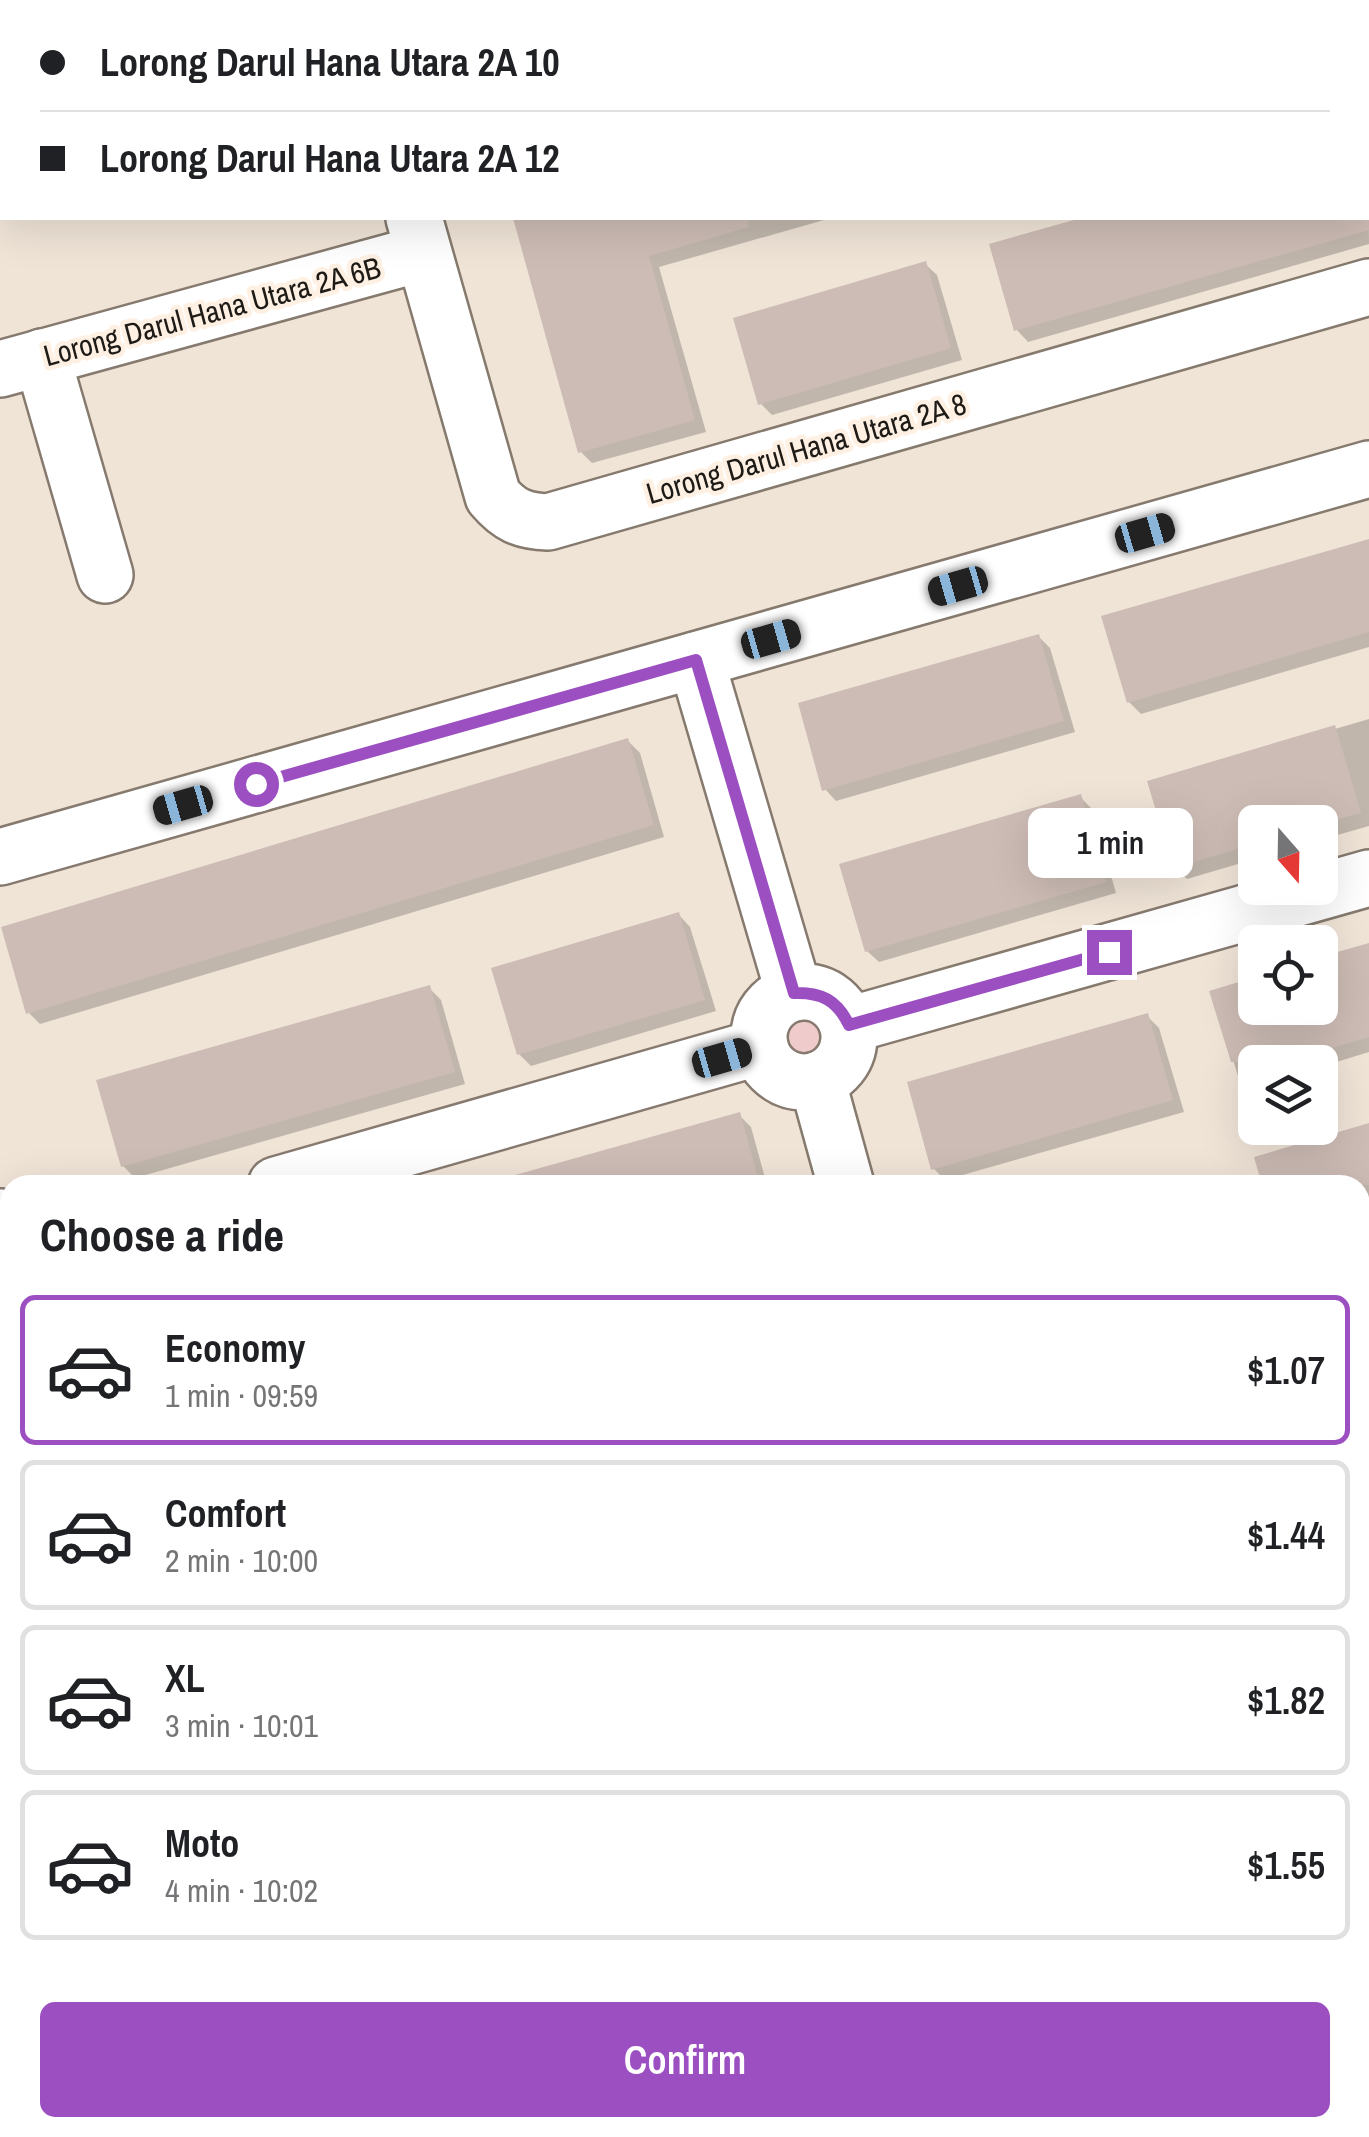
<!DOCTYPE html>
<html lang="en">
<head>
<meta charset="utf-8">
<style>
	:root { --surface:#fff; --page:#f2f2f2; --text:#202124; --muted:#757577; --line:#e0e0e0; --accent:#9b4fc1 }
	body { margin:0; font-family:"Archivo Narrow",sans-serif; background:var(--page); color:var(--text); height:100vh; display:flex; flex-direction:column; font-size:38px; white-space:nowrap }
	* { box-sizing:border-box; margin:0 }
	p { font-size:32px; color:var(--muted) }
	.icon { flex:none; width:55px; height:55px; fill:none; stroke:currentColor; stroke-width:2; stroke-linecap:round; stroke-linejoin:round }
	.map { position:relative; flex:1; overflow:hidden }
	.sheet { position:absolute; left:0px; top:1175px; width:1370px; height:962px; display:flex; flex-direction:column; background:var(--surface); border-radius:30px 30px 0 0; box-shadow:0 10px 40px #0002 }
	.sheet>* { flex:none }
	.guide { position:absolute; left:0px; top:0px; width:1370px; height:220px; box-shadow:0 10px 40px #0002; display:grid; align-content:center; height:220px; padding:0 40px; background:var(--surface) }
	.needle { width:65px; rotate:160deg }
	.tools { position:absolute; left:1238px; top:805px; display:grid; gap:20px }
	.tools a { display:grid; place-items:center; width:100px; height:100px; border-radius:15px; background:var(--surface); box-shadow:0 10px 40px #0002; font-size:50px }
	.end { position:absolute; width:45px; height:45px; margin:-22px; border:12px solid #9b4fc1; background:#fff; box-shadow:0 0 0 5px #fff }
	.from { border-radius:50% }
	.bubble { position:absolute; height:70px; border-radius:15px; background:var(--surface); box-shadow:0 10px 40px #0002; font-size:32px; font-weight:600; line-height:70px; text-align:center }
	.car { position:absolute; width:30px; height:60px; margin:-30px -15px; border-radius:12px; box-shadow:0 0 8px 2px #0007; background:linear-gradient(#222 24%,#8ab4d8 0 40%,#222 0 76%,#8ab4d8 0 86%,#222 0) }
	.guide b { display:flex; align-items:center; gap:35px; height:95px; font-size:38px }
	.guide b+b { border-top:2px solid var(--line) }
	.guide i { width:25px; height:25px; background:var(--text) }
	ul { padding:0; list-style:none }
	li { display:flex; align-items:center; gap:30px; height:150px; margin:0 20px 15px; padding:0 20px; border:5px solid var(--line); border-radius:15px }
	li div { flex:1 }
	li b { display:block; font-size:38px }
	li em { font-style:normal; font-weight:600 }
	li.on { border-color:var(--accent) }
	li>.icon { width:90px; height:90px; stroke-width:1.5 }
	h2 { padding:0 40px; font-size:45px; line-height:120px }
	.cta { display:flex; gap:20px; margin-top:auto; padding:20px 40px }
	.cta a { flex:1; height:115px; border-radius:15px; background:var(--accent); color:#fff; font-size:40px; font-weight:600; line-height:115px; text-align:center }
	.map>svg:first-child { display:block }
	.green { fill:#efcccb }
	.water { fill:#a2a587 }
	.shadow { fill:#0003 }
	.building { fill:#cdbcb5 }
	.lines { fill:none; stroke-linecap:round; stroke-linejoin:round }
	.minor-casing { stroke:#867a6f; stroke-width:60 }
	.minor { stroke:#fff; stroke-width:55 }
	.route { stroke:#9b4fc1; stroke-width:12 }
	.labels { text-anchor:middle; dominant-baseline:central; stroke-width:9; stroke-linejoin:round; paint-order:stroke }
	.street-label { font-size:30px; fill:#1e1a16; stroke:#fef1e4 }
</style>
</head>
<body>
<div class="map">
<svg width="1369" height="2137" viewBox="0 0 1369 2137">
	<rect width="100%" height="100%" fill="#f0e4d7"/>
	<!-- green -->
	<circle class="green" cx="805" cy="1037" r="32"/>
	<!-- water -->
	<polygon class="water" points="0,2022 10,2044 10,2128 58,2128 64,2137 0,2137"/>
	<!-- shadow -->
	<g class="shadow">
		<polygon points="1202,0 1369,0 1369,58 1368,2 1194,2"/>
		<polygon points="1368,138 1369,244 1028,342 1017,330 992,246 1091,218 1368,218"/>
		<polygon points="516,218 831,218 659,267 706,432 592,463 580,451"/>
		<polygon points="925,264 937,275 962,360 772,415 761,404"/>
		<polygon points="1369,541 1369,647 1141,714 1129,702"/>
		<polygon points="1038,636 1050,648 1075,732 836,801 825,789"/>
		<polygon points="1369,719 1369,826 1320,840 1320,822 1255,822 1255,859 1187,879 1175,867 1150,783"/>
		<polygon points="628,741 640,753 664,837 40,1024 29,1013"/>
		<polygon points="1080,797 1092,809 1116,893 879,962 867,951"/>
		<polygon points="679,915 690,927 716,1011 531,1066 519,1054"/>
		<polygon points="1369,945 1369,1052 1320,1067 1320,1062 1255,1062 1255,1087 1250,1088 1238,1076 1212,993 1255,980 1255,1008 1320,1008 1320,960"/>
		<polygon points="429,988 441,1000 465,1084 135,1178 123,1166"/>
		<polygon points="1147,1016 1159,1028 1184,1112 945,1180 933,1168"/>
		<polygon points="739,1115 751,1127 767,1185 491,1185"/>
		<polygon points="1369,1126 1369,1233 1360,1236 1360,1185 1265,1185"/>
		<polygon points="1188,1176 1197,1185 1155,1185"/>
		<polygon points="1369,1358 1369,1465 1360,1468 1360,1361"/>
		<polygon points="1360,1888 1366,1909 1360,1911"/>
		<polygon points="1369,1970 1369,2095 1360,2098 1360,1972"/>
	</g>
	<!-- building -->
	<g class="building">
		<polygon points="513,218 748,218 749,227 649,256 695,420 578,453"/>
		<polygon points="1081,218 1369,218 1369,230 1014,331 989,244"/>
		<polygon points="926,261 951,348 758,405 733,318"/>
		<polygon points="1369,539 1369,632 1127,703 1101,616"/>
		<polygon points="1039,634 1064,721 822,791 798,703"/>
		<polygon points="1335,725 1361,813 1327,822 1255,822 1255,844 1173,868 1147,781"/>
		<polygon points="628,738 654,825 26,1014 1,927"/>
		<polygon points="1081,794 1106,882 865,952 839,864"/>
		<polygon points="679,912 705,1000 517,1055 491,968"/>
		<polygon points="1369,943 1369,1037 1285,1062 1231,1062 1209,991 1255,977 1255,1008 1320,1008 1320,957"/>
		<polygon points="430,985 455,1072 121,1167 96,1080"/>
		<polygon points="1148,1013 1173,1100 931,1170 907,1082"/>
		<polygon points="740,1112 760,1185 516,1185 515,1175"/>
		<polygon points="1369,1123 1369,1185 1262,1185 1254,1157"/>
	</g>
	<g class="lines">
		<defs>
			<g id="minor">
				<polyline points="981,2 990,0"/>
				<path d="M414,218L493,496C509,515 522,521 548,522L1369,287"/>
				<polyline points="42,357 105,575"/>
				<polyline points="0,369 423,253"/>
				<polyline points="696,660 794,993"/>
				<polyline points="0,857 1369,469"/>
				<circle cx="804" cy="1037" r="45"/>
				<polyline points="849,1025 1369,878"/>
				<polyline points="817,1080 846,1185"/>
				<polyline points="276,1185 760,1047"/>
				<polyline points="0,1217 10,1229"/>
				<polyline points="1360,1285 1369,1282"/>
				<polyline points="1360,1708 1369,1706"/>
				<polyline points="448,2128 451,2137"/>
				<polyline points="1364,2137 1369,2136"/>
			</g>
		</defs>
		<!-- minor casing -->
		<use href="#minor" class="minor-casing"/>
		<!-- minor -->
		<use href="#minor" class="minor"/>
	</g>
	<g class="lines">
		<!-- route -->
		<path class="route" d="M256,784L696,660L794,993C821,992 837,1000 849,1025L1109,952"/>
	</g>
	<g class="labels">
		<!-- street labels -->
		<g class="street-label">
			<text transform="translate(212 311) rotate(-15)">Lorong Darul Hana Utara 2A 6B</text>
			<text transform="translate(806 448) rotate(-16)">Lorong Darul Hana Utara 2A 8</text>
		</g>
	</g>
</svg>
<div class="tools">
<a><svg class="needle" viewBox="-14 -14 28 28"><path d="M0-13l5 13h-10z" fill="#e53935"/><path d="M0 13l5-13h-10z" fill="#757577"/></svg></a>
<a><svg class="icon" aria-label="locate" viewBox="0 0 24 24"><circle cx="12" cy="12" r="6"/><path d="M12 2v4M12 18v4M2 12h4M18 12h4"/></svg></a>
<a><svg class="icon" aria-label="layers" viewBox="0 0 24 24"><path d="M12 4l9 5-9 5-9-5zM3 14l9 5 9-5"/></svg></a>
</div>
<i class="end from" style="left:256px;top:784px"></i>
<i class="end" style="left:1109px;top:952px"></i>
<div class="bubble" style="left:1028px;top:808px;width:165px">1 min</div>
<i class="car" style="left:1145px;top:533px;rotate:74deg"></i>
<i class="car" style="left:958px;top:586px;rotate:254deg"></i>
<i class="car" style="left:771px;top:639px;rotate:74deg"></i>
<i class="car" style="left:183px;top:805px;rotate:254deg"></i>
<i class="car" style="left:722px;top:1058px;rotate:74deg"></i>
<div class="guide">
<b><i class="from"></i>Lorong Darul Hana Utara 2A 10</b>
<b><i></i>Lorong Darul Hana Utara 2A 12</b>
</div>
<section class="sheet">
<h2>Choose a ride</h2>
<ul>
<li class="on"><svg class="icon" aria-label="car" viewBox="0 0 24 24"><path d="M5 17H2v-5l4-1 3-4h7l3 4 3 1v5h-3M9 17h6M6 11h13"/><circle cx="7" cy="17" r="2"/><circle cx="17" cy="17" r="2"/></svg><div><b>Economy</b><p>1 min · 09:59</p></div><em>$1.07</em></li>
<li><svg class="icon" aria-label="car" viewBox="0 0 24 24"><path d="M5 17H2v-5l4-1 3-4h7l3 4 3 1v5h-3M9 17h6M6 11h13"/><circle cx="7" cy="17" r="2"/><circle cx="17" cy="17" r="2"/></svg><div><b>Comfort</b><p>2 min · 10:00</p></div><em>$1.44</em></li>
<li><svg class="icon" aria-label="car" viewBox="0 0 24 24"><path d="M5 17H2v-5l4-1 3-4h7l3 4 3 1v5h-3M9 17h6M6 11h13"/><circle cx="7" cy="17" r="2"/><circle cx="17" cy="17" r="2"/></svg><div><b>XL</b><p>3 min · 10:01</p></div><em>$1.82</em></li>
<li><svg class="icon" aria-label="car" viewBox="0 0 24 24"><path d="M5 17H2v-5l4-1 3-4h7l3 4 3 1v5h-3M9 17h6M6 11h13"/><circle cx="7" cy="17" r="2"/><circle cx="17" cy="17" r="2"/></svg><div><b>Moto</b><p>4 min · 10:02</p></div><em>$1.55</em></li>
</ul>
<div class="cta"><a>Confirm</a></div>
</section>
</div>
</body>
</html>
